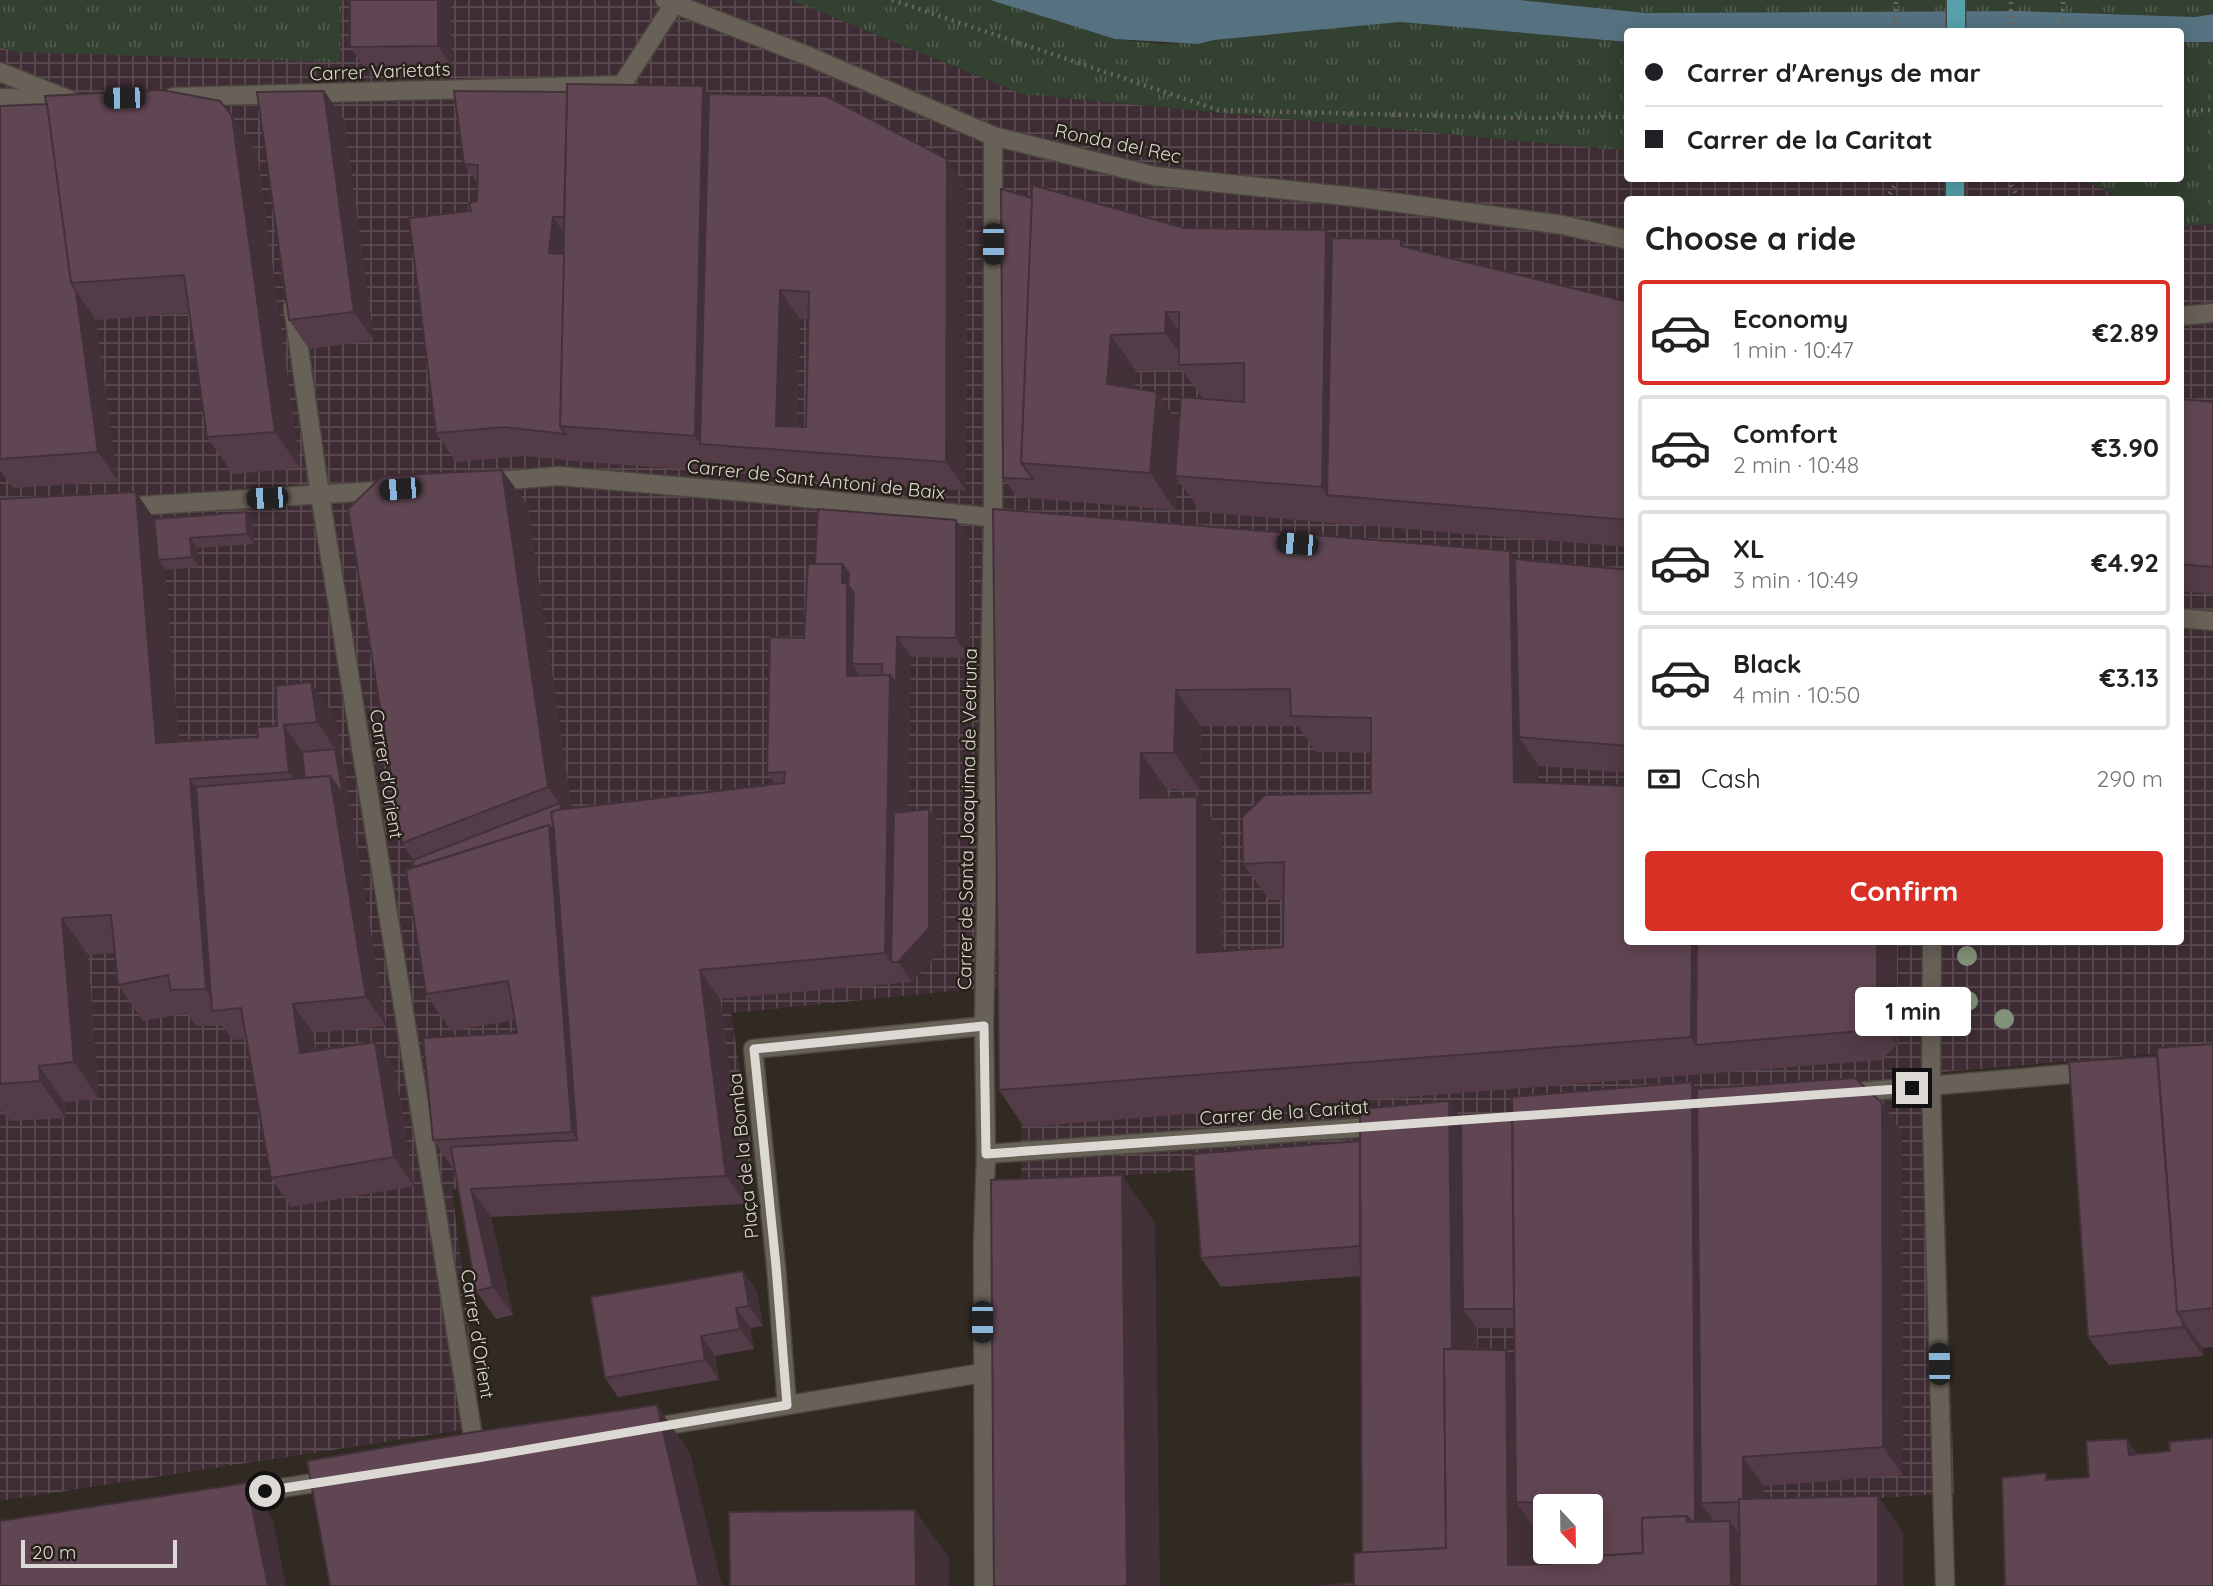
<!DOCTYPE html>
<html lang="en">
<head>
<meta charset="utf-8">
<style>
	:root { --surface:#fff; --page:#f6f6f6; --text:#202124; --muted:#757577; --line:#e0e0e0; --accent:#d93025 }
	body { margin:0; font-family:Quicksand,sans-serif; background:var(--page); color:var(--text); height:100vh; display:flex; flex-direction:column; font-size:26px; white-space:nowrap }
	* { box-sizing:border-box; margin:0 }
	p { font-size:23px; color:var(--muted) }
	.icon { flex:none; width:38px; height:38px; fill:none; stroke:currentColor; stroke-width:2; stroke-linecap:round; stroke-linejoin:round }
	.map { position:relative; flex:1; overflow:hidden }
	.panel { position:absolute; left:1624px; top:196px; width:560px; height:749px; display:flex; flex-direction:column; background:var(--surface); border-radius:7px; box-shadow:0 4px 18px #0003 }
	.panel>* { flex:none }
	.top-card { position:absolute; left:1624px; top:28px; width:560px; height:154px; border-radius:7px; box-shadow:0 4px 18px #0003; display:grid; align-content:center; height:154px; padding:0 21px; background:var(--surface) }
	.needle { width:46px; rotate:158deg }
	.fabs { position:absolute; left:1533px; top:1494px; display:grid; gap:14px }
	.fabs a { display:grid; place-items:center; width:70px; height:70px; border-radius:7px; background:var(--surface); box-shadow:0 4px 18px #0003; font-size:35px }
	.scale { position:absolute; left:21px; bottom:18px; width:156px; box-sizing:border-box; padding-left:7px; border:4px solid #dcd8d3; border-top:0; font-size:19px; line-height:24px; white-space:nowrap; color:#dcd8d3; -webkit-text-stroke:5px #272119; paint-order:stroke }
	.end { position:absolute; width:32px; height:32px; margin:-16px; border:9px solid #dcd8d3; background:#111; box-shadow:0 0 0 4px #111 }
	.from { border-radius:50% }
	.bubble { position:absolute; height:49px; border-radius:7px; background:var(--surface); box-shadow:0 4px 18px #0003; font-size:23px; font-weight:700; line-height:49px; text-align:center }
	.car { position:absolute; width:21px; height:42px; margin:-21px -10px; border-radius:9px; box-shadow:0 0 5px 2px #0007; background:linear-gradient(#222 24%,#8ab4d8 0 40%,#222 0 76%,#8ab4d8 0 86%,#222 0) }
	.top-card b { display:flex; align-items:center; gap:24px; height:66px; font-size:26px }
	.top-card b+b { border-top:2px solid var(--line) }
	.top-card i { width:18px; height:18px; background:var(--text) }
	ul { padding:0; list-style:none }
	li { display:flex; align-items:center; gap:21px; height:105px; margin:0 14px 10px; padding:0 7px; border:4px solid var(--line); border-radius:7px }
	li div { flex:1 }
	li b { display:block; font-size:26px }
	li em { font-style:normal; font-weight:700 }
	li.active { border-color:var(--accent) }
	li>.icon { width:63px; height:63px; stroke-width:1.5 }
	h2 { padding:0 21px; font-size:32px; line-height:84px }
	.pay { display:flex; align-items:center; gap:18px; height:77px; padding:0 21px; font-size:26px }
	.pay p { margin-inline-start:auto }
	.cta { display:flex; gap:14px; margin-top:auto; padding:14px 21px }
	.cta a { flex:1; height:80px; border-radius:7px; background:var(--accent); color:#fff; font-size:28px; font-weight:700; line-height:80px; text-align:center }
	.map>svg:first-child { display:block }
	.industrial { fill:url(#industrial-grid) }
	.grass { fill:url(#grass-tufts) }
	.water { fill:#567281 }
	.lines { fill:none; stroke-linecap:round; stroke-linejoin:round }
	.service-casing { stroke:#4c463f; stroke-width:21 }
	.minor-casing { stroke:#4c463f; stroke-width:21 }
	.tertiary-casing { stroke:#4c463f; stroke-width:21 }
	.primary-casing { stroke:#4c463f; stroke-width:21 }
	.path { stroke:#6b655e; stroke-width:4.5; stroke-dasharray:2 5; stroke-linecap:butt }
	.service { stroke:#686158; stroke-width:18 }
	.minor { stroke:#686158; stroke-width:18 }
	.tertiary { stroke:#686158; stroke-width:18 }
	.primary { stroke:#56a1ac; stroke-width:18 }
	.tree { fill:#809277 }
	.wall { fill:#533c47; fill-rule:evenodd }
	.shaded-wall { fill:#433139 }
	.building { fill:#604652; stroke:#433139; stroke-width:2; fill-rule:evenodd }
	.route { stroke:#dcd8d3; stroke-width:9 }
	.labels { text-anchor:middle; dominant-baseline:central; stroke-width:5; stroke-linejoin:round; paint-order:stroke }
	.street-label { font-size:19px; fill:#dcd8d3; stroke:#272119 }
</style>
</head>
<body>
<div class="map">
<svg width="2213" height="1586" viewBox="0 0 2213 1586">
	<defs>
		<pattern id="industrial-grid" width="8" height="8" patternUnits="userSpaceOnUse" patternTransform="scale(1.75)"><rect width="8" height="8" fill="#3f2d35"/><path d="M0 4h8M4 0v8" fill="none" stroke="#5a4b51"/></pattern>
		<pattern id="grass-tufts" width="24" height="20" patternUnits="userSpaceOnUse" patternTransform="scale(1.75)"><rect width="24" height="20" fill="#334131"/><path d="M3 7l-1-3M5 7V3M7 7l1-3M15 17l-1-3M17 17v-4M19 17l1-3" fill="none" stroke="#505c4e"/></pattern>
	</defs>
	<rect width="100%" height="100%" fill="#312a22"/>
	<!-- industrial -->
	<polygon class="industrial" points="0,0 791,0 1022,94 1627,151 1628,178 2080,178 2124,199 1628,200 1628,942 2180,942 2180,226 2213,224 2213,1049 1941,1072 1954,1493 1591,1518 1591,1507 1545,1507 1385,1156 1021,1183 1022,984 731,1013 755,1169 452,1189 481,1427 0,1501"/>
	<!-- grass -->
	<g class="grass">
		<polygon points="0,0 341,0 340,62 19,52 0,48"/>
		<path d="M791,0H990L1115,39C1147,43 1183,47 1214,40L1400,22L1627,42V151L1022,94Z"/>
		<polygon points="1520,0 2213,0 2213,14 2195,17 2021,11 1646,13"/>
		<polygon points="2181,42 2213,42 2213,224 2181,226 2180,200 2124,199 2080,179 2180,178"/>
	</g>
	<!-- water -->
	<polygon class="water" points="990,0 1520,0 1646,13 2021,11 2195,17 2213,14 2213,42 2181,42 2180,32 1628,32 1627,42 1400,22 1214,40 1198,44 1115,39"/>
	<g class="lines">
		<defs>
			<polyline id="service" points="0,72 65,98"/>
			<g id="minor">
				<polyline points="173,97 622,85 674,4"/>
				<polyline points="0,98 68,99"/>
				<polyline points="293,307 320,495 476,1455"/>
				<polyline points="488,482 559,476 757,493 1017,520"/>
				<polyline points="121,507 390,490"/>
				<polyline points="2180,618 2213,621"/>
				<polyline points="1932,942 1931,1087 1945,1586"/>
				<polyline points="1845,1093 2092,1072"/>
				<polyline points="986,1154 1384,1126"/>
				<polyline points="787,1405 776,1266 753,1049 984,1026"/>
				<polyline points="650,1428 982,1373"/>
				<polyline points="232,1496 332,1480"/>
				<polyline points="984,1586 983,1245 986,1154 984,1026 993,518 993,136"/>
			</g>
			<g id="tertiary">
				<polyline points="665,0 808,56 993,136 1154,176 1355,197 1563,225 1628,240"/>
				<polyline points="2180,316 2213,313"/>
			</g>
			<g id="primary">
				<polyline points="1956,32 1956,0"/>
				<polyline points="1955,200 1955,178"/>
			</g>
		</defs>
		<!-- service casing -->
		<use href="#service" class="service-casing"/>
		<!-- minor casing -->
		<use href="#minor" class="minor-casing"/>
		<!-- tertiary casing -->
		<use href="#tertiary" class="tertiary-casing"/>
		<!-- primary casing -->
		<use href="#primary" class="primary-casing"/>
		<!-- path -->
		<g class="path">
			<polyline points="892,0 1218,110 1515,118 1628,117"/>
			<polyline points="1895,32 1896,0"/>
			<polyline points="2011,32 2011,0"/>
			<polyline points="2063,32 2063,0"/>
			<polyline points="2180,111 2213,110"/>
			<polyline points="2011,178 2011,185 2019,200"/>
			<polyline points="1886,200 1895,185 1895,178"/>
		</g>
		<!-- service -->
		<use href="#service" class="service"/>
		<!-- minor -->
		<use href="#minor" class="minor"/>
		<!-- tertiary -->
		<use href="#tertiary" class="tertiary"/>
		<!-- primary -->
		<use href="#primary" class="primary"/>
	</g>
	<!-- trees -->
	<g class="tree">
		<circle cx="1967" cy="956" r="10"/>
		<circle cx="1968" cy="1001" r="10"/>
		<circle cx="2004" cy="1019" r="10"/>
	</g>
	<!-- wall -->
	<g class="wall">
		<polygon points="451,0 452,66 364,67 350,47"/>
		<polygon points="324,91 344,119 374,340 309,349 289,320"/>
		<path d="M709,94L967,188L966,491L586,462L524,456L456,462L436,433L471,211L477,201L478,184L464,164ZM800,319H808L806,427H797Z"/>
		<polygon points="0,106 232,116 257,153 300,468 233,474 207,437 189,313 96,320 118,481 13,488 0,470"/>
		<path d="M1032,198L1184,228L1332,238L1401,239L1407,247L1628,302V547L1201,512L1178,480L1175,510L1017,497L1003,478ZM1182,370L1203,399L1179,424L1135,389L1136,371Z"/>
		<polygon points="2180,399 2213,402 2213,594 2180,591"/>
		<polygon points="502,470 528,506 571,808 775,784 767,773 804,638 815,564 956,520 970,540 970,658 911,657 908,812 929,809 943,829 943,948 912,982 720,999 746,1204 491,1217 513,1315 496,1319 476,1291 455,1171 433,1140 517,1033 515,1020 451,1031 426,994 413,860 402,843"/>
		<polygon points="136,492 154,519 246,512 253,522 254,544 197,548 199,567 165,570 165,569 179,741 258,737 277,726 336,718 386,1026 313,1033 315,1051 375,1042 395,1070 414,1186 291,1207 271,1178 246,1039 233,1040 222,1026 196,1026 187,1013 143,1021 118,985 115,953 88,955 99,1099 64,1102 66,1118 11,1121 0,1110 0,499"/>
		<path d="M993,509L1628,570V773L1539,766L1538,765V783L1897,942V1045L1881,1060L1024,1127L999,1090ZM1201,726H1298L1316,752L1371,753V793L1243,864L1269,900H1283V947L1223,951L1222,834L1197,797L1166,798L1167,789L1200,790Z"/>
		<polygon points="2213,1044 2213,1347 2203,1348 2203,1356 2109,1365 2088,1337 2157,1056"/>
		<path d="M1697,1089L1882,1103L1902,1132L1903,1475L1764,1486V1499L1878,1496L1903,1533L1354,1583L1362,1553L1361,1276L1221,1287L1201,1258L1360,1141L1449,1101L1461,1118L1512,1114ZM1477,1328H1514V1361L1506,1350L1477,1349ZM1545,1507H1591L1558,1558L1551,1564H1542L1541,1539H1545Z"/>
		<polygon points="757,1291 763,1326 750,1328 754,1349 715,1356 719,1380 618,1397 605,1378"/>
	</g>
	<!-- shaded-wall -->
	<g class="shaded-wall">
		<polygon points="438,0 451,0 452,66 438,46"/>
		<polygon points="703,86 729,123 700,444 695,436"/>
		<polygon points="324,91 344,119 374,340 354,312"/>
		<polygon points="232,116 257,153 300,468 275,432"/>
		<polygon points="947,159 967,188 966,491 946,462"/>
		<polygon points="553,217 573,245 566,426 549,253"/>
		<polygon points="1326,230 1352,266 1327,495 1322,487"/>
		<polygon points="780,290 800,319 796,451 776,426"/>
		<polygon points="76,291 96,320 118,481 98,452"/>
		<polygon points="1166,312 1191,349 1188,365 1165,333"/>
		<polygon points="1111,335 1136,371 1133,421 1107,384"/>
		<polygon points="1157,392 1182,429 1175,476 1178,480 1175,510 1150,473"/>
		<polygon points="502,470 528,506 574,823 548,787"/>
		<polygon points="136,492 161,529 158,560 165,569 182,779 156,743"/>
		<polygon points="246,512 253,522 254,544 247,534"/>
		<polygon points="956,520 970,540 970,658 956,638"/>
		<polygon points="190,538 197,548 199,567 192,557"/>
		<polygon points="1510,551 1535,587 1519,737 1538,765 1539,818 1514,782"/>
		<polygon points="842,564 863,593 852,664 866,684 847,676 842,583"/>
		<polygon points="897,637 911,657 906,954 929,809 943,829 943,948 912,982 898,962 891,962 885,953 890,675"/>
		<polygon points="311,682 336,718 386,1026 366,997 330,776 335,749 317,722"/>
		<polygon points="1176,690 1201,726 1200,790 1174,753"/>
		<polygon points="284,725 309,762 308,798 289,772"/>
		<polygon points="1141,753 1167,789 1166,834 1140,798"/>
		<polygon points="190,779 216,815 221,1011 206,989"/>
		<polygon points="1197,797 1222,834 1223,990 1197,953"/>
		<polygon points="549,825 560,841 597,1169 572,1132"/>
		<polygon points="62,918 88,955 99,1099 74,1062"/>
		<polygon points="1692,942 1718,942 1696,1045 1691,1037"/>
		<polygon points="1877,942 1897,942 1897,1045 1877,1017"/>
		<polygon points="700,970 720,999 746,1204 726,1176"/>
		<polygon points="293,1004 313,1033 320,1082 300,1053"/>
		<polygon points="375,1042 395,1070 414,1186 394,1157"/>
		<polygon points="39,1066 64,1102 66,1118 40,1081"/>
		<polygon points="1692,1082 1717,1118 1701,1503 1721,1531 1687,1522"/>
		<polygon points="1449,1101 1475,1138 1463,1309 1477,1328 1479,1586 1454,1560"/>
		<polygon points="1882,1103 1902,1132 1903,1475 1883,1447"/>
		<polygon points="1122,1175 1155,1223 1160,1586 1127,1586"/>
		<polygon points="471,1189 491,1217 513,1315 493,1287"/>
		<polygon points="743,1271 757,1291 763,1326 749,1306"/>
		<polygon points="736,1308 750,1328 754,1349 740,1329"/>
		<polygon points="2182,1320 2203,1348 2203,1356 2183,1327"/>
		<polygon points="701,1336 715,1356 719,1380 705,1360"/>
		<polygon points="1506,1350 1540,1398 1516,1502 1541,1539 1542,1586 1508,1565"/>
		<polygon points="657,1405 690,1453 722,1586 699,1586"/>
		<polygon points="2127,1439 2161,1487 2129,1455"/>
		<polygon points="1743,1457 1764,1486 1763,1531 1743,1502"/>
		<polygon points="247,1483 273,1519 286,1586 268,1586"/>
		<polygon points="1878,1496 1903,1533 1903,1586 1878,1586"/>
		<polygon points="915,1510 949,1558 949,1586 916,1586"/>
		<polygon points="1730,1521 1764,1570 1764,1586 1731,1586"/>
	</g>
	<!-- building -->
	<g class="building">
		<polygon points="350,0 438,0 438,46 350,47"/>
		<polygon points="567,84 703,86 695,436 560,426"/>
		<polygon points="162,90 220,101 232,116 275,432 207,437 184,275 71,283 45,96"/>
		<polygon points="324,91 354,312 289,320 257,92"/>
		<polygon points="454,91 567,92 564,217 553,217 549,253 564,254 560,426 565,434 504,427 436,433 409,218 471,211 469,203 477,201 478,165 464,164"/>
		<path d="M709,94L826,96L947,159L946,462L700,444ZM780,290L809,292L806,427L776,426Z"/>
		<polygon points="47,104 71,283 76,291 98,452 0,459 0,106"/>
		<polygon points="1032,185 1184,228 1326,230 1322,487 1175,476 1181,397 1244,402 1244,363 1179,365 1179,312 1166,312 1165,333 1111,335 1107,384 1157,392 1150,473 1021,463"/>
		<polygon points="1001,189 1032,198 1021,463 1033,479 1003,478"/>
		<polygon points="1332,238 1401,239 1401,246 1628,302 1628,520 1327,495"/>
		<polygon points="2180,399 2213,402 2213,567 2180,564"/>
		<polygon points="502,470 548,787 402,843 348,509 382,476"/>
		<polygon points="136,492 156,743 258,737 257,727 277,726 276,686 311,682 317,722 284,725 289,772 190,779 206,989 171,990 168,975 118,985 111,915 62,918 74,1062 39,1066 40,1081 0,1084 0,499"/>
		<polygon points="818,509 956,520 956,638 897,637 896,684 890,675 882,676 882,664 852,664 854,593 848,585 849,573 842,564 815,564"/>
		<path d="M993,509L1510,551L1514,782L1628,786V942H1692L1691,1037L999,1090ZM1290,689L1291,716L1371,718V793L1265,795L1242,817L1243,864L1284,862L1283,947L1197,953V797L1140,798L1141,753H1174L1176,690Z"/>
		<polygon points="246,512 247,534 190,538 192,557 158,560 154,519"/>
		<polygon points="1515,559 1628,570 1628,746 1519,737"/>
		<polygon points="808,564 842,564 842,583 847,584 847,676 890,675 885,953 700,970 726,1176 471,1189 493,1287 476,1291 451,1147 577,1140 554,832 551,812 557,810 784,783 785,772 767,773 770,637 804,638"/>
		<polygon points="335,749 343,795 330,776 305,778 302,752"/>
		<polygon points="330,776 366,997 293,1004 300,1053 375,1042 394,1157 271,1178 241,1008 212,1011 196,787"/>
		<polygon points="560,803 561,809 551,812 554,832 549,825 414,867 413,860"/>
		<polygon points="929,809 929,928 898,962 891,962 894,813"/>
		<polygon points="549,825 572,1132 433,1140 423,1038 517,1033 508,981 426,994 406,870"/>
		<polygon points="1697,942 1877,942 1877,1017 1861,1031 1696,1045"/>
		<polygon points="2213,1044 2213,1308 2177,1312 2157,1048"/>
		<polygon points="2157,1056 2177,1312 2182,1320 2183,1327 2088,1337 2069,1062"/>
		<polygon points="1855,1078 1882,1103 1883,1447 1743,1457 1743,1499 1739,1499 1739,1502 1701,1503 1697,1089"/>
		<polygon points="1692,1082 1695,1522 1692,1522 1687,1516 1642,1518 1643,1553 1558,1558 1558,1552 1591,1552 1591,1507 1556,1507 1556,1503 1516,1502 1512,1097"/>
		<polygon points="1449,1101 1452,1349 1444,1349 1446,1548 1362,1553 1360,1109"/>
		<polygon points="1512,1114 1514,1309 1463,1309 1461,1118"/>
		<polygon points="1360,1141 1360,1246 1201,1258 1193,1154"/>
		<polygon points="1122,1175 1127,1586 994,1586 991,1180"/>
		<polygon points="743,1271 749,1306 736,1308 740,1329 701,1336 705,1360 605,1378 591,1297"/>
		<polygon points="1444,1349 1506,1350 1508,1565 1551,1564 1550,1559 1643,1553 1642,1518 1687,1516 1687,1522 1730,1521 1731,1586 1354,1586 1354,1553 1446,1548"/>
		<polygon points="657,1405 699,1586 330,1586 307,1461 474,1432"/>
		<polygon points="2213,1438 2213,1586 2005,1586 2002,1478 2046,1473 2046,1480 2089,1477 2086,1441 2127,1439 2129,1455 2170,1451 2169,1442"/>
		<polygon points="247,1483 268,1586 0,1586 0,1521"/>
		<polygon points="1878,1496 1878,1586 1740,1586 1739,1499"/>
		<polygon points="915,1510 916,1586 730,1586 729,1512"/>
		<polygon points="1354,1583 1354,1586 1320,1586"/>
	</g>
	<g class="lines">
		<!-- route -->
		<polyline class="route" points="265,1491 477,1458 787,1405 776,1266 754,1049 984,1026 986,1154 1912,1088"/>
	</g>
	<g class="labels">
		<!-- street labels -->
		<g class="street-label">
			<text transform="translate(380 71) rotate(-2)">Carrer Varietats</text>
			<text transform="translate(1118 143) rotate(12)">Ronda del Rec</text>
			<text transform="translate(816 479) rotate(6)">Carrer de Sant Antoni de Baix</text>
			<text transform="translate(387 774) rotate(81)">Carrer d'Orient</text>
			<text transform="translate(967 819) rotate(-89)">Carrer de Santa Joaquima de Vedruna</text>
			<text transform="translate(1284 1112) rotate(-4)">Carrer de la Caritat</text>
			<text transform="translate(743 1156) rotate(-96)">Plaça de la Bomba</text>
			<text transform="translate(478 1334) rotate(81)">Carrer d'Orient</text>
		</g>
	</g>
</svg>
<div class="fabs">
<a><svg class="needle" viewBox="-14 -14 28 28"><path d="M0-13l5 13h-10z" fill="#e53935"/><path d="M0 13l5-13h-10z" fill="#757577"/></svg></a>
</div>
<div class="scale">20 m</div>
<i class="end from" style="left:265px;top:1491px"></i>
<i class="end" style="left:1912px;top:1088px"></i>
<div class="bubble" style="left:1855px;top:987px;width:116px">1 min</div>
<i class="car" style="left:124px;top:98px;rotate:269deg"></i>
<i class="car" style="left:993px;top:244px;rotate:180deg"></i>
<i class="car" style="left:400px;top:489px;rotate:265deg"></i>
<i class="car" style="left:267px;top:498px;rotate:267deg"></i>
<i class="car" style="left:1297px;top:544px;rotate:275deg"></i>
<i class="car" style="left:982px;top:1322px;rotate:180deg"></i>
<i class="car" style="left:1939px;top:1364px;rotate:359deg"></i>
<div class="top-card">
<b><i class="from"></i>Carrer d'Arenys de mar</b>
<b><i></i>Carrer de la Caritat</b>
</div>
<section class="panel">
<h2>Choose a ride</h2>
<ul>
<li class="active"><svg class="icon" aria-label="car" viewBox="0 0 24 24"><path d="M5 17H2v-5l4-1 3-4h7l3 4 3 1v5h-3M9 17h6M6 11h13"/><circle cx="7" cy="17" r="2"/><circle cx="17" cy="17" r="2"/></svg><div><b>Economy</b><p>1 min · 10:47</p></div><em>€2.89</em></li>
<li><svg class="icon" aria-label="car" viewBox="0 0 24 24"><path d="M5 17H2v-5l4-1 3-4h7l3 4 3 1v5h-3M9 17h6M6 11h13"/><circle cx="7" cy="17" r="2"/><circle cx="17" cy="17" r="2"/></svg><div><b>Comfort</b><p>2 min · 10:48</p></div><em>€3.90</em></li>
<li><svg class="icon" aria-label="car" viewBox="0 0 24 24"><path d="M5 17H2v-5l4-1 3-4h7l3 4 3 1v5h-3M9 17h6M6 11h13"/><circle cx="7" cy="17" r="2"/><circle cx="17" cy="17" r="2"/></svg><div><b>XL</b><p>3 min · 10:49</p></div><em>€4.92</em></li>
<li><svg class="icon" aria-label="car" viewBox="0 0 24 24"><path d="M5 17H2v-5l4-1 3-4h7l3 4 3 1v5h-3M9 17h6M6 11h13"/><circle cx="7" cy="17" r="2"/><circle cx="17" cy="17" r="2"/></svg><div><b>Black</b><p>4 min · 10:50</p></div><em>€3.13</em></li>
</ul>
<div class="pay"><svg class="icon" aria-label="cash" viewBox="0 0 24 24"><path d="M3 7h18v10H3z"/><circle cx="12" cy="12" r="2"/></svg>Cash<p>290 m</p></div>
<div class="cta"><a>Confirm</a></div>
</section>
</div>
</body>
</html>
